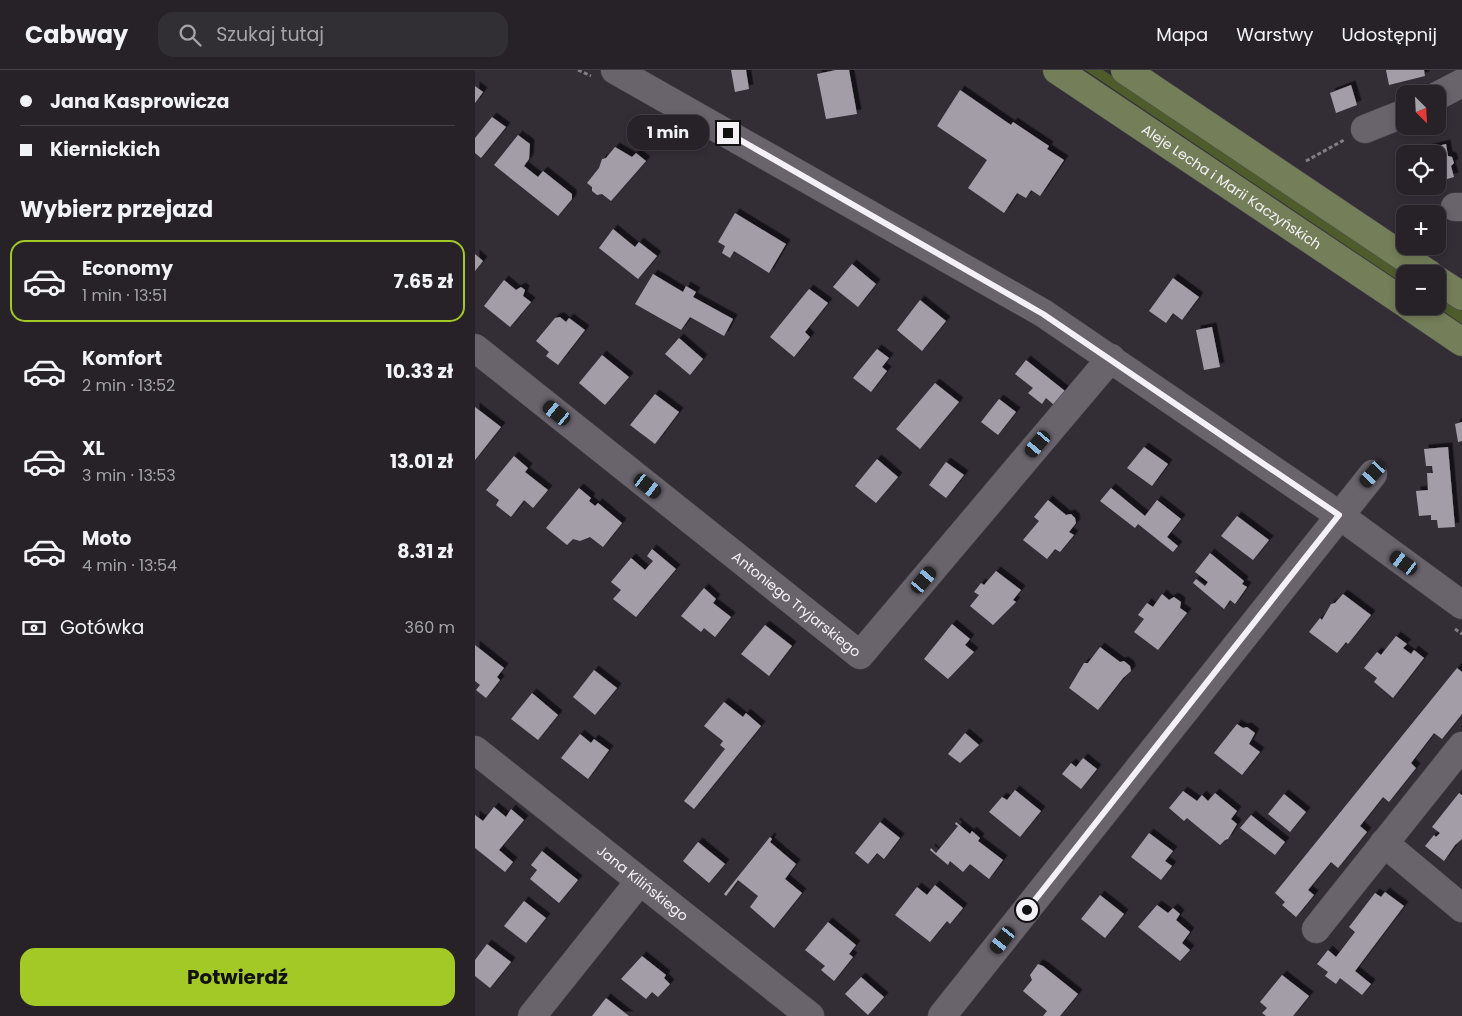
<!DOCTYPE html>
<html lang="pl">
<head>
<meta charset="utf-8">
<style>
	:root { --surface:#262228; --page:#322f34; --text:#f1f3f6; --muted:#a4a4a8; --line:#423f45; --accent:#a3c926 }
	body { margin:0; font-family:Poppins,sans-serif; background:var(--page); color:var(--text); height:100vh; display:flex; flex-direction:column; font-size:19px; white-space:nowrap }
	* { box-sizing:border-box; margin:0 }
	p { font-size:16px; color:var(--muted) }
	.icon { flex:none; width:28px; height:28px; fill:none; stroke:currentColor; stroke-width:2; stroke-linecap:round; stroke-linejoin:round }
	.map { position:relative; flex:1; overflow:hidden }
	.sheet { display:flex; flex-direction:column; background:var(--surface); width:475px }
	.sheet>* { flex:none }
	.top-card { display:grid; align-content:center; height:110px; padding:0 20px; background:var(--surface) }
	.needle { width:32px; rotate:156deg }
	.tools { position:absolute; left:921px; top:15px; display:grid; gap:10px }
	.tools a { display:grid; place-items:center; width:50px; height:50px; border-radius:10px; background:var(--surface); box-shadow:0 2px 8px #0003,0 0 0 1px var(--line); font-size:25px }
	.end { position:absolute; width:22px; height:22px; margin:-11px; border:6px solid #f4f1f6; background:#111; box-shadow:0 0 0 2px #111 }
	.from { border-radius:50% }
	.bubble { position:absolute; height:35px; border-radius:15px; background:var(--surface); box-shadow:0 2px 8px #0003,0 0 0 1px var(--line); font-size:16px; font-weight:700; line-height:35px; text-align:center }
	.car { position:absolute; width:15px; height:30px; margin:-15px -8px; border-radius:6px; box-shadow:0 0 4px 1px #0007; background:linear-gradient(#222 24%,#8ab4d8 0 40%,#222 0 76%,#8ab4d8 0 86%,#222 0) }
	.top-card b { display:flex; align-items:center; gap:18px; height:48px; font-size:19px }
	.top-card b+b { border-top:1px solid var(--line) }
	.top-card i { width:12px; height:12px; background:var(--text) }
	ul { padding:0; list-style:none }
	li { display:flex; align-items:center; gap:15px; height:82px; margin:0 10px 8px; padding:0 10px; border:2px solid transparent; border-radius:15px }
	li div { flex:1 }
	li b { display:block; font-size:19px }
	li em { font-style:normal; font-weight:700 }
	li.selected { border-color:var(--accent) }
	li>.icon { width:45px; height:45px; stroke-width:1.5 }
	h2 { padding:0 20px; font-size:22px; line-height:60px }
	.pay { display:flex; align-items:center; gap:12px; height:55px; padding:0 20px; font-size:19px }
	.pay p { margin-inline-start:auto }
	.cta { display:flex; gap:10px; margin-top:auto; padding:10px 20px }
	.cta a { flex:1; height:58px; border-radius:15px; background:var(--accent); color:#111; font-size:20px; font-weight:700; line-height:58px; text-align:center }
	header { display:flex; align-items:center; gap:30px; box-sizing:border-box; height:70px; padding:0 25px; background:var(--surface); border-bottom:1px solid var(--line) }
	header strong { font-size:24px }
	nav { display:flex; gap:28px; margin-inline-start:auto; font-size:18px }
	.search { width:350px; height:45px; background:var(--page); display:flex; align-items:center; gap:12px; box-sizing:border-box; padding:0 18px; border-radius:15px; color:var(--muted); font-size:19px }
	main { display:flex; flex:1; min-height:0 }
	.map>svg:first-child { display:block }
	.green { fill:#4e5c2b }
	.building { fill:#a39da7; filter:url(#shadow) }
	.lines { fill:none; stroke-linecap:round; stroke-linejoin:round }
	.minor-casing { stroke:#4f4b51; stroke-width:29 }
	.major-casing { stroke:#4f4b51; stroke-width:29 }
	.path { stroke:#827e85; stroke-width:3; stroke-dasharray:4 2.5; stroke-linecap:butt }
	.minor { stroke:#69636c; stroke-width:28 }
	.major { stroke:#747e58; stroke-width:28 }
	.route { stroke:#f4f1f6; stroke-width:6 }
	.labels { text-anchor:middle; dominant-baseline:central; stroke-width:5; stroke-linejoin:round; paint-order:stroke }
	.street-label { font-size:14px; fill:#f4f1f6; stroke:#29242c }
</style>
</head>
<body>
<header>
<strong>Cabway</strong>
<div class="search"><svg class="icon" aria-label="search" viewBox="0 0 24 24"><circle cx="10" cy="10" r="6"/><path d="M15 15l6 6"/></svg>Szukaj tutaj</div>
<nav><a>Mapa</a><a>Warstwy</a><a>Udostępnij</a></nav>
</header>
<main>
<section class="sheet">
<div class="top-card">
<b><i class="from"></i>Jana Kasprowicza</b>
<b><i></i>Kiernickich</b>
</div>
<h2>Wybierz przejazd</h2>
<ul>
<li class="selected"><svg class="icon" aria-label="car" viewBox="0 0 24 24"><path d="M5 17H2v-5l4-1 3-4h7l3 4 3 1v5h-3M9 17h6M6 11h13"/><circle cx="7" cy="17" r="2"/><circle cx="17" cy="17" r="2"/></svg><div><b>Economy</b><p>1 min · 13:51</p></div><em>7.65 zł</em></li>
<li><svg class="icon" aria-label="car" viewBox="0 0 24 24"><path d="M5 17H2v-5l4-1 3-4h7l3 4 3 1v5h-3M9 17h6M6 11h13"/><circle cx="7" cy="17" r="2"/><circle cx="17" cy="17" r="2"/></svg><div><b>Komfort</b><p>2 min · 13:52</p></div><em>10.33 zł</em></li>
<li><svg class="icon" aria-label="car" viewBox="0 0 24 24"><path d="M5 17H2v-5l4-1 3-4h7l3 4 3 1v5h-3M9 17h6M6 11h13"/><circle cx="7" cy="17" r="2"/><circle cx="17" cy="17" r="2"/></svg><div><b>XL</b><p>3 min · 13:53</p></div><em>13.01 zł</em></li>
<li><svg class="icon" aria-label="car" viewBox="0 0 24 24"><path d="M5 17H2v-5l4-1 3-4h7l3 4 3 1v5h-3M9 17h6M6 11h13"/><circle cx="7" cy="17" r="2"/><circle cx="17" cy="17" r="2"/></svg><div><b>Moto</b><p>4 min · 13:54</p></div><em>8.31 zł</em></li>
</ul>
<div class="pay"><svg class="icon" aria-label="cash" viewBox="0 0 24 24"><path d="M3 7h18v10H3z"/><circle cx="12" cy="12" r="2"/></svg>Gotówka<p>360 m</p></div>
<div class="cta"><a>Potwierdź</a></div>
</section>
<div class="map">
<svg width="987" height="946" viewBox="0 0 987 946">
	<defs>
		<filter id="shadow"><feDropShadow dx="4.5" dy="-4.5" stdDeviation="0" flood-color="#0009"/></filter>
	</defs>
	<rect width="100%" height="100%" fill="#332e36"/>
	<!-- green -->
	<g class="green">
		<polygon points="610,0 628,0 930,204 930,215"/>
		<polygon points="963,225 987,241 987,254 961,236"/>
	</g>
	<!-- building -->
	<g class="building">
		<polygon points="256,0 271,0 274,19 260,22"/>
		<polygon points="361,0 374,0 382,44 351,49 342,4"/>
		<polygon points="911,0 949,0 950,6 914,15"/>
		<polygon points="876,15 882,35 861,43 855,23"/>
		<polygon points="0,16 8,22 0,33"/>
		<polygon points="485,20 536,55 538,52 574,76 572,79 589,90 565,126 556,120 551,128 542,123 529,143 493,118 512,90 462,56"/>
		<polygon points="17,47 31,57 6,88 0,83 0,68"/>
		<polygon points="43,65 55,74 54,89 49,96 63,107 68,101 97,124 97,129 83,146 19,95"/>
		<polygon points="971,74 973,86 977,87 979,93 976,96 979,107 962,112 962,84 934,83"/>
		<polygon points="140,77 157,87 161,83 171,91 136,131 127,124 122,125 117,121 117,117 112,113 124,98 127,89 131,88"/>
		<polygon points="260,143 311,174 294,203 259,181 255,188 247,183 250,176 243,172"/>
		<polygon points="138,159 160,177 164,172 182,186 163,209 124,178"/>
		<polygon points="0,184 8,191 0,201"/>
		<polygon points="377,194 401,214 383,237 358,217"/>
		<polygon points="178,204 208,222 211,216 221,222 218,227 258,249 249,266 215,247 206,260 160,234"/>
		<polygon points="698,208 724,227 707,250 698,243 691,253 674,241"/>
		<polygon points="29,210 41,220 46,217 50,220 48,226 56,232 35,257 9,236"/>
		<polygon points="334,219 353,233 330,262 335,267 319,287 295,267"/>
		<polygon points="445,230 471,251 447,281 422,260"/>
		<polygon points="85,247 91,252 94,248 110,260 83,295 71,286 74,282 61,271 80,248"/>
		<polygon points="737,257 745,297 729,300 721,260"/>
		<polygon points="204,268 228,289 215,305 190,284"/>
		<polygon points="402,279 414,288 407,297 412,301 396,322 378,308"/>
		<polygon points="127,285 154,307 130,335 104,313"/>
		<polygon points="551,290 590,321 579,335 571,328 567,334 553,323 558,318 540,304"/>
		<polygon points="460,313 484,332 445,379 421,359"/>
		<polygon points="180,324 204,342 180,374 155,355"/>
		<polygon points="524,329 541,342 523,365 506,352"/>
		<polygon points="0,337 26,357 0,390"/>
		<polygon points="987,352 987,371 983,372 980,354"/>
		<polygon points="669,377 693,394 677,416 652,398"/>
		<polygon points="973,377 980,457 963,458 962,450 956,450 956,445 944,446 941,421 953,420 952,403 958,403 957,396 951,396 949,379"/>
		<polygon points="39,386 53,398 50,402 73,420 58,438 49,430 36,447 21,435 24,430 11,420"/>
		<polygon points="402,389 423,407 401,433 380,416"/>
		<polygon points="471,392 489,405 471,428 454,415"/>
		<polygon points="104,418 116,428 114,431 120,436 123,433 147,453 128,477 115,467 105,471 98,469 92,475 71,458"/>
		<polygon points="636,418 670,446 682,430 706,449 692,467 703,476 698,482 663,454 660,458 625,431"/>
		<polygon points="573,430 591,445 596,444 600,448 601,453 594,462 599,465 585,482 580,479 572,489 548,470 564,451 559,447"/>
		<polygon points="762,446 794,470 778,490 746,466"/>
		<polygon points="177,479 201,499 161,547 138,529 146,520 136,512 156,488 170,500 178,491 172,486"/>
		<polygon points="735,483 769,511 767,514 772,517 760,534 755,530 749,539 718,513 721,509 730,516 733,512 720,502"/>
		<polygon points="521,501 546,520 538,530 541,532 518,555 495,536 504,525 499,522 506,513 509,515"/>
		<polygon points="229,518 241,529 238,533 256,547 240,567 229,558 226,562 206,546"/>
		<polygon points="687,524 694,530 699,527 706,532 705,538 712,543 683,580 659,562 669,549 663,545 672,533 678,537"/>
		<polygon points="868,524 896,545 873,574 871,572 862,583 834,562 845,548 847,550 856,534 860,533"/>
		<polygon points="477,554 495,569 490,575 499,582 473,609 449,589"/>
		<polygon points="290,555 317,576 294,606 266,584"/>
		<polygon points="921,566 932,574 928,578 936,584 939,580 949,588 918,628 899,612 902,608 889,598 902,582 906,585"/>
		<polygon points="0,575 29,598 22,607 25,610 11,628 1,620 5,615 0,611"/>
		<polygon points="625,577 645,592 649,591 655,596 656,601 648,608 623,640 594,618 609,593 613,593"/>
		<polygon points="982,598 987,602 987,644 967,669 959,663 936,693 941,698 914,732 908,727 885,756 892,762 863,798 856,792 833,820 839,825 821,847 807,835 810,832 800,823"/>
		<polygon points="119,600 142,618 120,645 98,627"/>
		<polygon points="57,623 83,645 63,670 36,649"/>
		<polygon points="249,632 268,647 271,643 286,656 219,739 209,731 250,679 245,675 248,671 229,656"/>
		<polygon points="762,654 768,658 772,657 780,663 774,674 785,682 767,705 739,683"/>
		<polygon points="490,663 504,675 485,693 473,684"/>
		<polygon points="105,664 116,673 119,669 134,680 113,709 86,688"/>
		<polygon points="608,688 622,699 606,719 587,704 596,693 601,697"/>
		<polygon points="540,720 566,741 545,767 514,742 527,727 532,730"/>
		<polygon points="708,721 722,731 727,725 733,731 740,723 762,741 756,749 762,754 753,769 750,770 745,775 712,748 709,751 694,738"/>
		<polygon points="984,723 987,725 987,769 980,775 969,791 950,776 959,765 961,767 965,763 957,757"/>
		<polygon points="809,724 831,742 815,762 793,744"/>
		<polygon points="19,737 31,747 36,739 49,750 24,780 38,792 30,802 0,778 0,745 8,751"/>
		<polygon points="776,745 810,772 800,785 765,758"/>
		<polygon points="405,752 425,768 409,789 402,783 393,794 380,783"/>
		<polygon points="481,752 495,764 497,761 505,768 503,771 528,790 514,809 495,794 488,802 475,791 473,795 455,780 456,778 461,783 483,756 480,754"/>
		<polygon points="674,763 698,781 690,791 697,796 686,810 656,787"/>
		<polygon points="295,767 297,769 295,772 321,794 310,809 327,823 299,858 275,837 283,826 263,810 251,826 249,824"/>
		<polygon points="223,772 250,794 234,813 208,791"/>
		<polygon points="67,781 103,810 84,833 55,809 62,800 56,795"/>
		<polygon points="460,815 488,838 475,854 472,851 455,872 420,845 442,817 452,825"/>
		<polygon points="910,822 929,836 880,901 896,914 887,925 865,908 861,914 850,906 853,902 842,894 853,880 861,887 880,862 874,857 900,823 906,827"/>
		<polygon points="625,825 649,844 630,868 606,849"/>
		<polygon points="49,831 71,848 51,873 29,856"/>
		<polygon points="682,835 693,843 698,838 705,844 701,850 715,862 707,873 715,880 705,891 663,857"/>
		<polygon points="353,852 381,875 374,884 378,887 359,911 346,900 350,896 330,880"/>
		<polygon points="12,874 36,892 15,918 0,906 0,890"/>
		<polygon points="167,886 191,905 189,908 195,914 183,927 177,922 171,929 146,909"/>
		<polygon points="563,894 568,896 603,924 585,946 568,946 572,941 548,921 557,910 555,905"/>
		<polygon points="807,905 834,926 818,946 791,946 787,943 792,938 785,932"/>
		<polygon points="386,907 409,927 393,945 370,924"/>
		<polygon points="131,928 154,946 117,946"/>
	</g>
	<g class="lines">
		<defs>
			<g id="minor">
				<polyline points="140,0 568,243 864,445 987,535"/>
				<polyline points="962,26 987,13"/>
				<polyline points="890,59 930,43"/>
				<polyline points="980,137 987,137"/>
				<path id="s1" d="M0,278L385,585L636,288"/>
				<path id="s2" d="M0,680L335,946"/>
				<polyline points="909,773 987,838"/>
				<polyline points="841,859 987,676"/>
				<polyline points="57,946 164,812"/>
				<polyline points="467,946 898,404"/>
			</g>
			<g id="major">
				<path id="s3" d="M582,0L930,233"/>
				<polyline points="650,0 954,204"/>
				<polyline points="962,210 987,226"/>
				<polyline points="934,236 987,272"/>
			</g>
		</defs>
		<!-- minor casing -->
		<use href="#minor" class="minor-casing"/>
		<!-- major casing -->
		<use href="#major" class="major-casing"/>
		<!-- path -->
		<g class="path">
			<polyline points="103,0 116,6"/>
			<polyline points="831,91 869,70"/>
			<polyline points="980,559 987,564"/>
		</g>
		<!-- minor -->
		<use href="#minor" class="minor"/>
		<!-- major -->
		<use href="#major" class="major"/>
	</g>
	<g class="lines">
		<!-- route -->
		<polyline class="route" points="253,63 568,244 864,445 552,840"/>
	</g>
	<g class="labels">
		<!-- street labels -->
		<g class="street-label">
			<text stroke="none"><textPath href="#s3" startOffset="210">Aleje Lecha i Marii Kaczyńskich</textPath></text>
			<text stroke="none"><textPath href="#s1" startOffset="411">Antoniego Tryjarskiego</textPath></text>
			<text stroke="none"><textPath href="#s2" startOffset="214">Jana Kilińskiego</textPath></text>
		</g>
	</g>
</svg>
<div class="tools">
<a><svg class="needle" viewBox="-14 -14 28 28"><path d="M0-13l5 13h-10z" fill="#e53935"/><path d="M0 13l5-13h-10z" fill="#a4a4a8"/></svg></a>
<a><svg class="icon" aria-label="locate" viewBox="0 0 24 24"><circle cx="12" cy="12" r="6"/><path d="M12 2v4M12 18v4M2 12h4M18 12h4"/></svg></a>
<a>+</a>
<a>−</a>
</div>
<i class="end from" style="left:552px;top:840px"></i>
<i class="end" style="left:253px;top:63px"></i>
<div class="bubble" style="left:152px;top:45px;width:82px">1 min</div>
<i class="car" style="left:82px;top:343px;rotate:309deg"></i>
<i class="car" style="left:563px;top:374px;rotate:220deg"></i>
<i class="car" style="left:898px;top:404px;rotate:222deg"></i>
<i class="car" style="left:173px;top:416px;rotate:128deg"></i>
<i class="car" style="left:929px;top:493px;rotate:306deg"></i>
<i class="car" style="left:449px;top:510px;rotate:40deg"></i>
<i class="car" style="left:528px;top:870px;rotate:218deg"></i>
</div>
</main>
</body>
</html>
